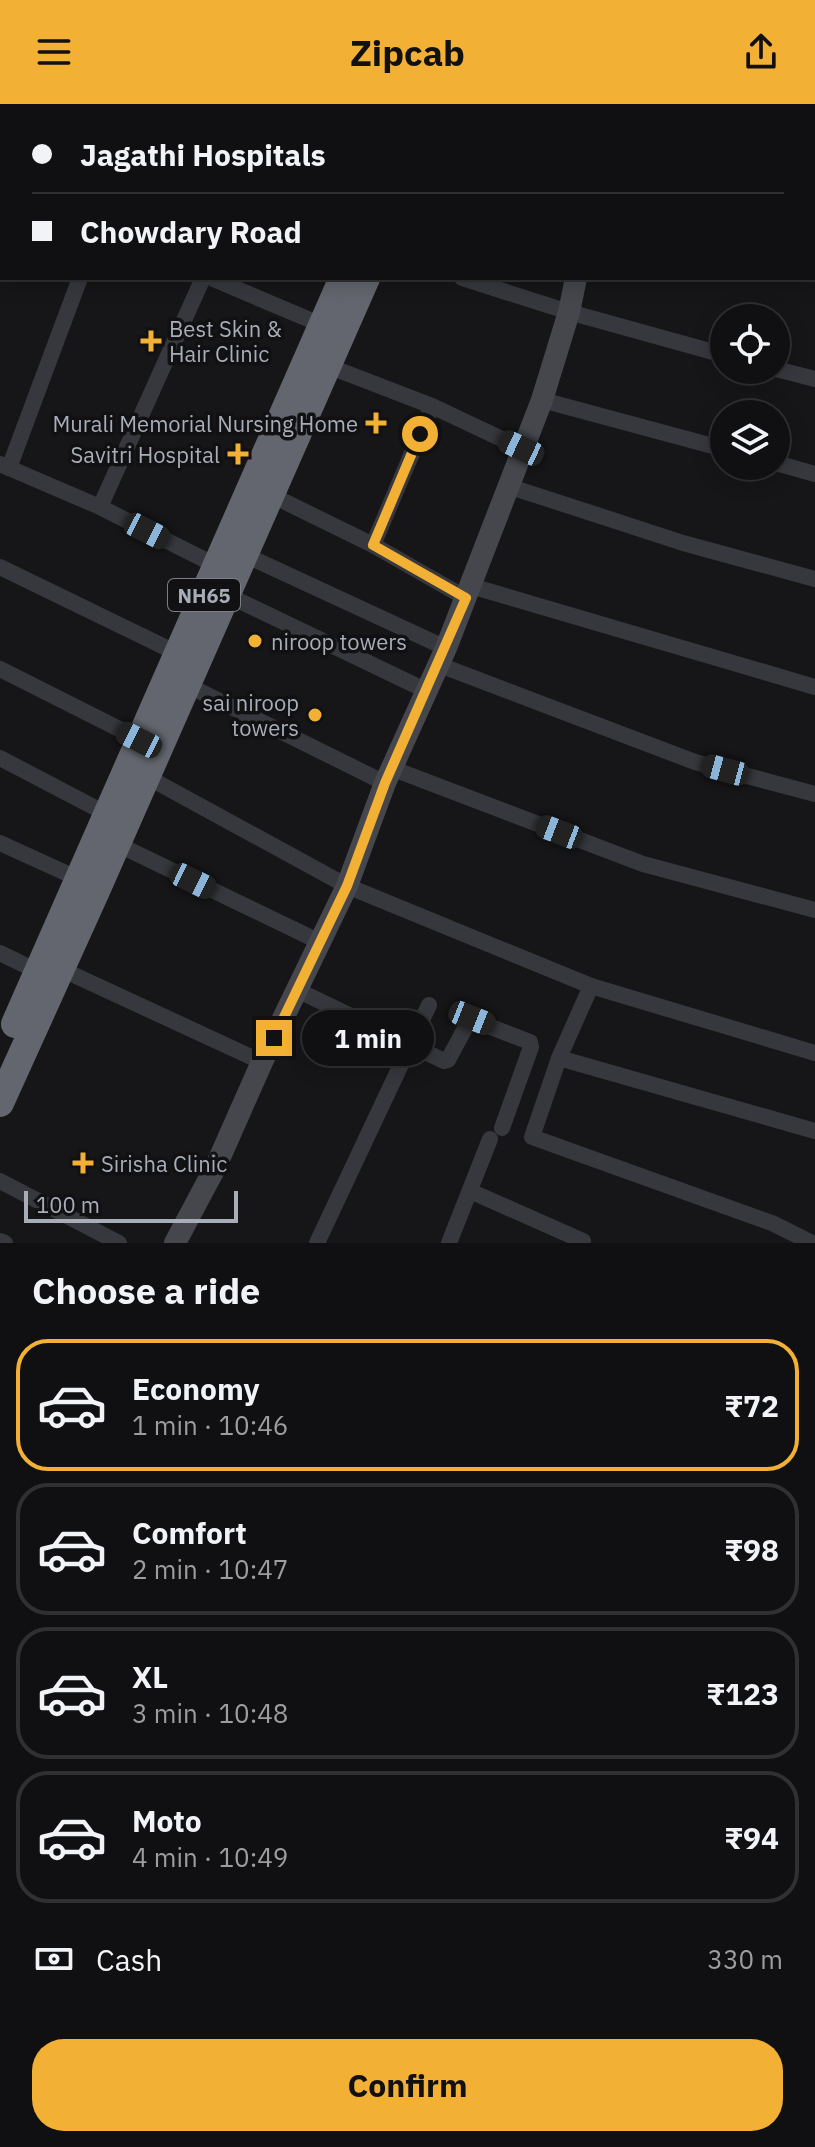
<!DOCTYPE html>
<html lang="en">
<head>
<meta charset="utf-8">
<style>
	:root { --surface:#101012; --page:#19191b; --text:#f1f3f6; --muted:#9c9d9f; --line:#303032; --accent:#f2b134 }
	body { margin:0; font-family:"IBM Plex Sans",sans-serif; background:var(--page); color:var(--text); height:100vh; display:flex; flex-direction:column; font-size:30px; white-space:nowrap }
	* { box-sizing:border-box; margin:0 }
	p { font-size:26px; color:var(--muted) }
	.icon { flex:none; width:44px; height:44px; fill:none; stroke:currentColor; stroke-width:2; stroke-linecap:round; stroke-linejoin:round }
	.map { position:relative; height:1139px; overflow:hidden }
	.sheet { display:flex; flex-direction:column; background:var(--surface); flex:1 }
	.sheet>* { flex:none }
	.top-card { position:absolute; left:0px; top:0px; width:816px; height:176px; box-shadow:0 4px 20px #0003,0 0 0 2px var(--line); display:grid; align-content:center; height:176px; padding:0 32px; background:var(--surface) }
	.fabs { position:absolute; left:710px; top:200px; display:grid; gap:16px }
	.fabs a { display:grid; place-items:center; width:80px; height:80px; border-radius:50%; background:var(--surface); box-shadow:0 4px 20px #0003,0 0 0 2px var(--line); font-size:40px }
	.scale { position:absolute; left:24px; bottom:20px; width:214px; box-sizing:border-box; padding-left:8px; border:4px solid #a8adb8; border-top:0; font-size:22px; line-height:28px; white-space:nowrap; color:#a8adb8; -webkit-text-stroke:6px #111113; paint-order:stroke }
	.end { position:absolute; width:36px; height:36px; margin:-18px; border:10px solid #f2b134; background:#111; box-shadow:0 0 0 4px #111 }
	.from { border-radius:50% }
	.bubble { position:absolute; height:56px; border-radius:28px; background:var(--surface); box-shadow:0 4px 20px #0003,0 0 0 2px var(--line); font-size:26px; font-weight:800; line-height:56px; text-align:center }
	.car { position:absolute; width:24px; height:48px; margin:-24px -12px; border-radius:10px; box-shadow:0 0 6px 2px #0007; background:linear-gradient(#222 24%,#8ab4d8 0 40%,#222 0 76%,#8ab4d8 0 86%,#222 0) }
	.top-card b { display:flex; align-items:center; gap:28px; height:76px; font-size:30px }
	.top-card b+b { border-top:2px solid var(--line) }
	.top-card i { width:20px; height:20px; background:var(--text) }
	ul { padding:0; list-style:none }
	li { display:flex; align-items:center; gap:24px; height:132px; margin:0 16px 12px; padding:0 16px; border:4px solid var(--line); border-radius:32px }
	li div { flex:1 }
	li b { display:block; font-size:30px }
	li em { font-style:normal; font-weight:800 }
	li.active { border-color:var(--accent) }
	li>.icon { width:72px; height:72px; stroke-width:1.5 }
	h2 { padding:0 32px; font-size:36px; line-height:96px }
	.pay { display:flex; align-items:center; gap:20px; height:88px; padding:0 32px; font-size:30px }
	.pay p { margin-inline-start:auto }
	.button { display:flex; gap:16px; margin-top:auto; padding:16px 32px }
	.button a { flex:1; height:92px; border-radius:32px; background:var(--accent); color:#111; font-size:32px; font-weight:800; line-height:92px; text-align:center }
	header { display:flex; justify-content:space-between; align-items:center; height:104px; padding:0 32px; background:var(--accent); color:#111; font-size:36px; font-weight:800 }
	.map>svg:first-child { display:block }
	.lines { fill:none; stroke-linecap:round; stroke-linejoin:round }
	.street { stroke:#37383d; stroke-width:16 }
	.secondary { stroke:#45474d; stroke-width:22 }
	.highway { stroke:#63666e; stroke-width:28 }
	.route { stroke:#f2b134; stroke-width:10 }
	.poi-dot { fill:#f2b134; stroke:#111113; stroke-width:3 }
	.labels { text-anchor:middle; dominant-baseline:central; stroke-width:7; stroke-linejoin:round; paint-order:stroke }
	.shield { fill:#111113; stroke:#7b7e86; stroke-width:2 }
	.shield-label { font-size:20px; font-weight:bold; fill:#a8adb8 }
	.poi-label { font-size:22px; fill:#a8adb8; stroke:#111113; text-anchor:start }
</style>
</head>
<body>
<header><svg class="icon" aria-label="menu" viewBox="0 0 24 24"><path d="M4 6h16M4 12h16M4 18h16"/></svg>Zipcab<svg class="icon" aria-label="share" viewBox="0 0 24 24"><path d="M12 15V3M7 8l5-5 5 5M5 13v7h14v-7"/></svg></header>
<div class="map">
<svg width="815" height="1139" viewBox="0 0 815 1139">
	<rect width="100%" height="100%" fill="#161618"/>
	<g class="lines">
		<!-- street -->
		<g class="street">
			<polyline points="502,0 509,2"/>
			<polyline points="773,0 781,2"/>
			<polyline points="103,2 104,0"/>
			<polyline points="814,4 815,0"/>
			<polyline points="0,18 2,18"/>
			<polyline points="211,174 322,221"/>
			<polyline points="462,174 569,208 724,251"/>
			<polyline points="328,262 432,302 521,344"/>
			<polyline points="776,265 815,275"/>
			<polyline points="542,296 724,345"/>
			<polyline points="776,359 815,370"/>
			<polyline points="0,360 100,403 217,462"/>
			<polyline points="9,364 80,174"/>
			<polyline points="508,382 683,439 815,475"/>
			<polyline points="271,391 373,441 466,494"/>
			<polyline points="100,403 203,174"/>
			<polyline points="373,441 432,302"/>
			<polyline points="245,451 446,544"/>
			<polyline points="0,463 179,550"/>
			<polyline points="471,482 815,583"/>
			<polyline points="227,491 427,587"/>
			<polyline points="437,560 695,658 815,690"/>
			<polyline points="0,565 145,638"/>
			<polyline points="187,581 385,679"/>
			<polyline points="0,654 107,710"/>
			<polyline points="391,664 643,760 815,806"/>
			<polyline points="140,669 347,782 591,882 815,949"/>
			<polyline points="0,739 79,775"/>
			<polyline points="117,740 320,838"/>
			<polyline points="0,849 37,867"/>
			<polyline points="61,865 262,958"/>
			<polyline points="591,882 559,954 532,1033 772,1119 812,1139"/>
			<polyline points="297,886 444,957 448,956 470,915 530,938 531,943 502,1024"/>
			<polyline points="559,954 815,1027"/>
			<polyline points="0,1077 119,1139"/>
			<polyline points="470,1087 583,1137"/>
			<polyline points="0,1137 5,1139"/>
			<polyline points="317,1139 429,901"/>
			<polyline points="449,1139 490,1035"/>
		</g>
		<!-- secondary -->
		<g class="secondary">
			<polyline points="744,0 751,2"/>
			<polyline points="623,2 624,0"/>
			<polyline points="814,19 815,20"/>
			<polyline points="175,1139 216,1062 262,958 347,782 385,679 446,544 542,296 569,208 576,174"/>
		</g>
		<!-- highway -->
		<g class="highway">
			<polyline points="416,2 417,0"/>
			<polyline points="440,2 441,0"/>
			<polyline points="15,920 343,174"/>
			<polyline points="0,999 96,787 366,174"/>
		</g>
	</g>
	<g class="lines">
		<!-- route -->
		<polyline class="route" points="274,934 347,782 385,679 466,494 373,441 420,330"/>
	</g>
	<!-- markers -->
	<g class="poi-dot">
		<path d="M147 225h8v8h8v8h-8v8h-8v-8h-8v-8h8z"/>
		<path d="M372 307h8v8h8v8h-8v8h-8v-8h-8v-8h8z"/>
		<path d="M234 338h8v8h8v8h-8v8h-8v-8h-8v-8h8z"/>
		<circle cx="255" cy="537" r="8"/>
		<circle cx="315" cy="611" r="8"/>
		<path d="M79 1047h8v8h8v8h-8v8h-8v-8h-8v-8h8z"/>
	</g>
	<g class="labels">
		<!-- shield labels -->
		<rect class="shield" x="168" y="475" width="72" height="32" rx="6"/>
		<g class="shield-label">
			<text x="204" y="491">NH65</text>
		</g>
		<!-- poi labels -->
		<g class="poi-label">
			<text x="169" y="224">Best Skin &amp;<tspan x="169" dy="25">Hair Clinic</tspan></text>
			<text x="358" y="319" text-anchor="end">Murali Memorial Nursing Home</text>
			<text x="220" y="350" text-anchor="end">Savitri Hospital</text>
			<text x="271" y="537">niroop towers</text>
			<text x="299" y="598" text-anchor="end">sai niroop<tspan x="299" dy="25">towers</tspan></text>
			<text x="101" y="1059">Sirisha Clinic</text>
		</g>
	</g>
</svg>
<div class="fabs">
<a><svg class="icon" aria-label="locate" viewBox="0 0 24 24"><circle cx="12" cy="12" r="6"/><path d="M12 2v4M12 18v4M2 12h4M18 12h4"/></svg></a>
<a><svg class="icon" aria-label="layers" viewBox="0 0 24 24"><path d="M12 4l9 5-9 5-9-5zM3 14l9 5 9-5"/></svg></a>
</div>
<div class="scale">100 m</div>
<i class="end from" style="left:420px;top:330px"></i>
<i class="end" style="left:274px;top:934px"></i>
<div class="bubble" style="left:302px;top:906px;width:132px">1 min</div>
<i class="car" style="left:521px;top:344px;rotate:295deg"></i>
<i class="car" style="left:147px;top:427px;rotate:117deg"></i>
<i class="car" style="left:139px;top:636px;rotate:297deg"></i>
<i class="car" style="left:725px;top:666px;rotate:285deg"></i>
<i class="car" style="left:559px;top:728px;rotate:291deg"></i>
<i class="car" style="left:193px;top:777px;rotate:116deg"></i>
<i class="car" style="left:472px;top:914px;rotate:112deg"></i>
<div class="top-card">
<b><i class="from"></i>Jagathi Hospitals</b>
<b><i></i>Chowdary Road</b>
</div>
</div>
<section class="sheet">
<h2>Choose a ride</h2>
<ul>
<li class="active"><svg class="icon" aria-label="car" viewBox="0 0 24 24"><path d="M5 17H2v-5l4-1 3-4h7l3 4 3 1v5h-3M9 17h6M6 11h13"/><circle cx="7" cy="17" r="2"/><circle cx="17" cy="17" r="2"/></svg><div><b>Economy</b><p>1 min · 10:46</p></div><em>₹72</em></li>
<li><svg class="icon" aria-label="car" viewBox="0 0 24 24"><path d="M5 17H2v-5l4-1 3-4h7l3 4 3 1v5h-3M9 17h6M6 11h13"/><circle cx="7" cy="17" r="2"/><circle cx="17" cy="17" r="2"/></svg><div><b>Comfort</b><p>2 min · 10:47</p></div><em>₹98</em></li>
<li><svg class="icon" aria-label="car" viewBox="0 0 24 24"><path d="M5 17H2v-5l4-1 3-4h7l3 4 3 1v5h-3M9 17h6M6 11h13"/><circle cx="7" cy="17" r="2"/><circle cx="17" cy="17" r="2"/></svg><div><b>XL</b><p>3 min · 10:48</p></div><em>₹123</em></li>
<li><svg class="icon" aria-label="car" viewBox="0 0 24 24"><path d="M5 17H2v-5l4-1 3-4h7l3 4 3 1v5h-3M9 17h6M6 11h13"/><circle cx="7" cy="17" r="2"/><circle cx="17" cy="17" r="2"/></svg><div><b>Moto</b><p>4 min · 10:49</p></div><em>₹94</em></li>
</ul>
<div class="pay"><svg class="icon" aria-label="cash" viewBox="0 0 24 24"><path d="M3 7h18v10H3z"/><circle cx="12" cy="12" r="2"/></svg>Cash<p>330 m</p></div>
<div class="button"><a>Confirm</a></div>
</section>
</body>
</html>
